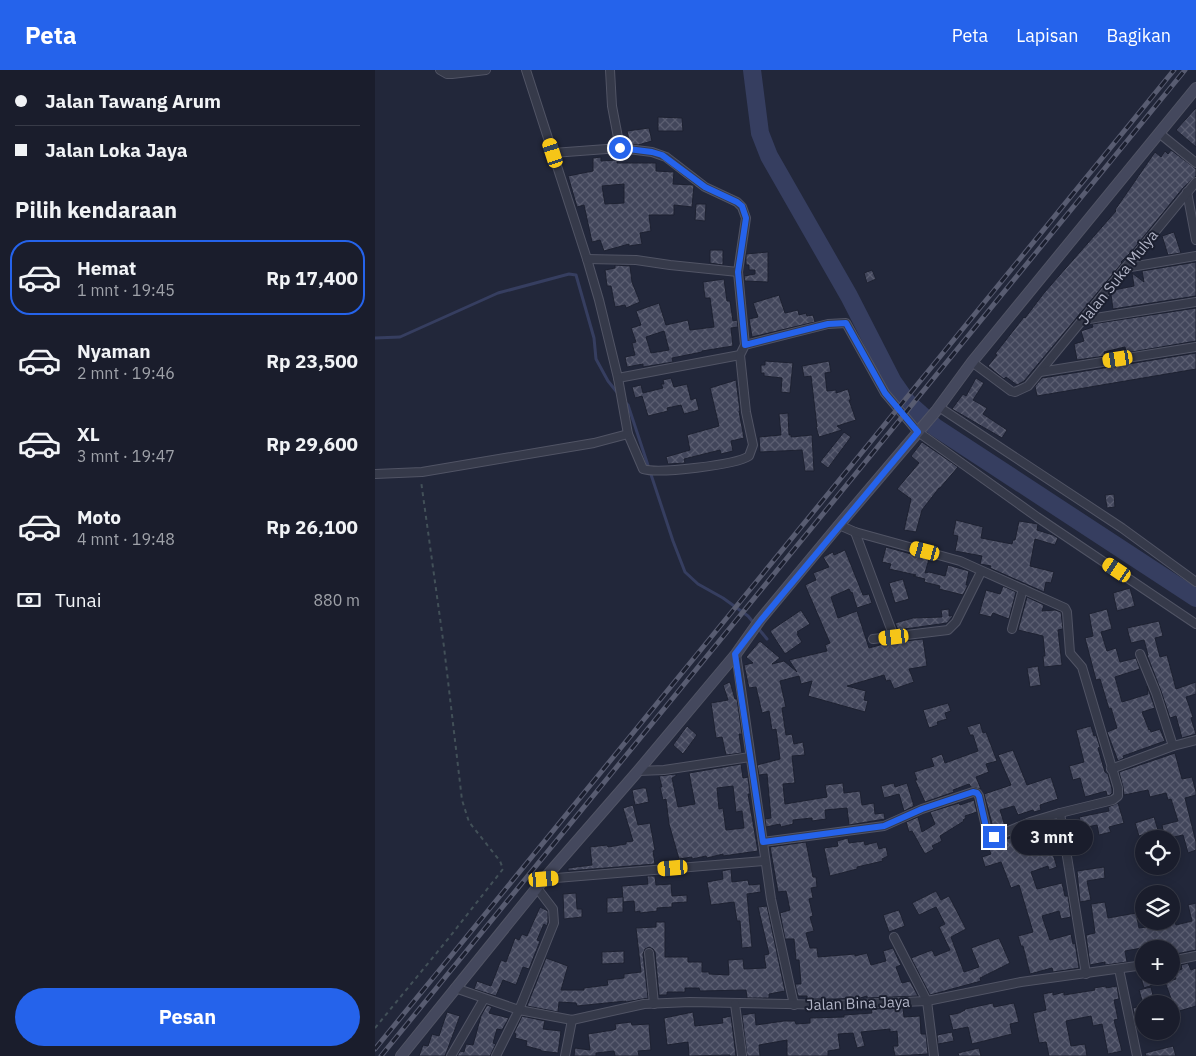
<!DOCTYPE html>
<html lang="id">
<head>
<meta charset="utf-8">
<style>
	:root { --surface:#1a1d2c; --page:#232634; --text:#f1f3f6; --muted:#9fa2a9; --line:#383b48; --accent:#2563eb }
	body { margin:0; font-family:"IBM Plex Sans",sans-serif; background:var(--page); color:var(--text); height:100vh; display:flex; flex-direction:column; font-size:19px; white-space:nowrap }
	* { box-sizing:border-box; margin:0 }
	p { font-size:16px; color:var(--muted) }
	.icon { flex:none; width:28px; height:28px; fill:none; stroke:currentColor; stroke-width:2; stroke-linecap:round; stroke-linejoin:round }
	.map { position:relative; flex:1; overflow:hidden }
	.panel { display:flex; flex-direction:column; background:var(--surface); width:375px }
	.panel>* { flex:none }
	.hud { display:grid; align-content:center; height:110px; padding:0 15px; background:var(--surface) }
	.tools { position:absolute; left:760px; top:760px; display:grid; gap:10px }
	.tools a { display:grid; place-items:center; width:45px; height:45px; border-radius:50%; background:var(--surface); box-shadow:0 2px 12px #0003,0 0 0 1px var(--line); font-size:25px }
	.end { position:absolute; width:22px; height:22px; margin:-11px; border:6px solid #2563eb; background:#fff; box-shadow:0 0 0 2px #fff }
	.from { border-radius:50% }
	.bubble { position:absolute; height:35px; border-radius:18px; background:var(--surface); box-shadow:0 2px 12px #0003,0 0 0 1px var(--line); font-size:16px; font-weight:800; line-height:35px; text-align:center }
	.car { position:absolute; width:15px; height:30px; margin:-15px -8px; border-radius:6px; box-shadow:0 0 4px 1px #0007; background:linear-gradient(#f5c518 24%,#345 0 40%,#f5c518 0 76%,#345 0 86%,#f5c518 0) }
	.hud b { display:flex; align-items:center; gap:18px; height:48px; font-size:19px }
	.hud b+b { border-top:1px solid var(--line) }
	.hud i { width:12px; height:12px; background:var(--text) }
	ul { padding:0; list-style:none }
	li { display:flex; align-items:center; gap:15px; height:75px; margin:0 10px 8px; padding:0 5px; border:2px solid transparent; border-radius:20px }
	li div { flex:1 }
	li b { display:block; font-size:19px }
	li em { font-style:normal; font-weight:800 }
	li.active { border-color:var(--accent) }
	li>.icon { width:45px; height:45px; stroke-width:1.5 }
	h2 { padding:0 15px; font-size:22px; line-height:60px }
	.pay { display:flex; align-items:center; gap:12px; height:55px; padding:0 15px; font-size:19px }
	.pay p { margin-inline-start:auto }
	.action { display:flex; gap:10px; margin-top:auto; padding:10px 15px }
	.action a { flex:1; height:58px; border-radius:30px; background:var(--accent); color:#fff; font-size:20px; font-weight:800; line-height:58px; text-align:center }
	header { display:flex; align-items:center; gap:30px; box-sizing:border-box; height:70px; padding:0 25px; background:var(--accent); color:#fff }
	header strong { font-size:24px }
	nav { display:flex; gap:28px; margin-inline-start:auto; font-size:18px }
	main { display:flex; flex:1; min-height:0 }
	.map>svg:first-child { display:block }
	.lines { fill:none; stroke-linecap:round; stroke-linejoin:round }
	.stream { stroke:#363e60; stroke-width:3 }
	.river { stroke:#363e60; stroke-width:18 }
	.building { fill:url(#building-cross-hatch); stroke:#1d2131; fill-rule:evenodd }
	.minor-casing { stroke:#515465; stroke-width:10 }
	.secondary-casing { stroke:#515465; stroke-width:12 }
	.path { stroke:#425058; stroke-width:2; stroke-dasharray:4 4; stroke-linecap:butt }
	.minor { stroke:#363a4a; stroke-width:8 }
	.secondary { stroke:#44485d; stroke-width:10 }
	.rail-casing { stroke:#585c71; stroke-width:5 }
	.rail { stroke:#1b1f2f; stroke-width:3; stroke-dasharray:9; stroke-linecap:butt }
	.route { stroke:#2563eb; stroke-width:6 }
	.labels { text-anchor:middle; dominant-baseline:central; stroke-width:4; stroke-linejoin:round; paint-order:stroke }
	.street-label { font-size:15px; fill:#b1b4c6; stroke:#1b1f2f }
</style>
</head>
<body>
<header>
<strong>Peta</strong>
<nav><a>Peta</a><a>Lapisan</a><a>Bagikan</a></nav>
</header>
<main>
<section class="panel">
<div class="hud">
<b><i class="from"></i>Jalan Tawang Arum</b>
<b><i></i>Jalan Loka Jaya</b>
</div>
<h2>Pilih kendaraan</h2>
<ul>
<li class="active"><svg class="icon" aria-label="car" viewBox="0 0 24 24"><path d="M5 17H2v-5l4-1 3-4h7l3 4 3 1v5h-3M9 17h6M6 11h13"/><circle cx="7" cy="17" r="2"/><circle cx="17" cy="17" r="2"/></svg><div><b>Hemat</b><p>1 mnt · 19:45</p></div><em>Rp 17,400</em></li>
<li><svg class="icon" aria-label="car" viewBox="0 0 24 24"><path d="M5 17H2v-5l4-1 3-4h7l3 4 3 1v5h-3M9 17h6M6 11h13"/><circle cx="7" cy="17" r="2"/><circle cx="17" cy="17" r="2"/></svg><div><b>Nyaman</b><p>2 mnt · 19:46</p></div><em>Rp 23,500</em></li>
<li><svg class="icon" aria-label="car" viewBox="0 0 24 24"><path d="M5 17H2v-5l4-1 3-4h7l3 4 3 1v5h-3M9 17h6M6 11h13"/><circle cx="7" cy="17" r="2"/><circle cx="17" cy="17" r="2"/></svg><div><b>XL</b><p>3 mnt · 19:47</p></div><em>Rp 29,600</em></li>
<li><svg class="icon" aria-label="car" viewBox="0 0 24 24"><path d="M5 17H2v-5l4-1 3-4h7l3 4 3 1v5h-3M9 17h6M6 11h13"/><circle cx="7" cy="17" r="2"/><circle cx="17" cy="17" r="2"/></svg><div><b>Moto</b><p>4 mnt · 19:48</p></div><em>Rp 26,100</em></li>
</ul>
<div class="pay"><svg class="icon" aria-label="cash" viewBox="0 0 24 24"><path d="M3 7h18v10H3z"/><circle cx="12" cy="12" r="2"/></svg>Tunai<p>880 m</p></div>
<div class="action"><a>Pesan</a></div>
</section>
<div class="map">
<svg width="821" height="986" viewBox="0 0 821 986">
	<defs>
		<pattern id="building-cross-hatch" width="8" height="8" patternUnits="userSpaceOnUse" patternTransform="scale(1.25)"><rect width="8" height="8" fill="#42465b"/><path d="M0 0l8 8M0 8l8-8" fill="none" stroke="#5b5e71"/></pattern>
	</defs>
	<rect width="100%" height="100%" fill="#22273a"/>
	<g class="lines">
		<!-- stream -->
		<g class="stream">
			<polyline points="0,268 25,267 123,223 194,204 201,205 219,268 221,289 233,311 245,326"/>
			<polyline points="250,332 253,335 298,471 310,502 323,514 348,528 373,546 392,569"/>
		</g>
		<!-- river -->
		<polyline class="river" points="377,0 385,63 394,86 474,226 518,312 532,332 560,357 821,528"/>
	</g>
	<!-- building -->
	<g class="building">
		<polygon points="821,38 821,77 801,60"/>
		<polygon points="283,47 307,48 308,61 283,61"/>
		<polygon points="274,58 277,71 263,75 255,74 252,61"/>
		<polygon points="796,80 821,99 821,106 808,118 757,181 746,192 747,193 649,311 642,315 631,307 629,309 613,296 622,285 620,284 649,247 650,248 669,223 741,141 740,140 780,82 786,87 790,81 793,84"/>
		<path d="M226,87V91L242,90V93H281V101L299,102L298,114L319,115L317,137L299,135V145H274L276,161L265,163L267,174L254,176V174L229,181L225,170L217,172L209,135L202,137L193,106L218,101V88ZM249,114V133L230,134L227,116Z"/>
		<polygon points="321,134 331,134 330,151 320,150"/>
		<polygon points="799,162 806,183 793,185 787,166"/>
		<polygon points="335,180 348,180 348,195 335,193"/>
		<polygon points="393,182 393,212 370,211 369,206 380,204 380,200 374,200 374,195 371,195 371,184"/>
		<polygon points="821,192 821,226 738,239 736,225 739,220 759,216 757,203 769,212 767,201"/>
		<polygon points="240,195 255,196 257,212 265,232 251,238 250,235 240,237 236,216 232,216 230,200 240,198"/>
		<polygon points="497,200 501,209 492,213 489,203"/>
		<path d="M349,209L352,231H355L358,251L362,250L363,257L356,258L358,276L327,281V282L297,288L298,292L268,297V294L252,297L250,287L260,285L257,273L261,272L256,258L266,255L261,241L284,233L291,255L313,250L315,260L339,257L335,228H330L328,212ZM289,261L294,280L276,283L271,267Z"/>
		<polygon points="404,225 410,243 423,240 424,245 431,243 432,246 438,245 440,252 377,267 374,249 383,247 378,233"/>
		<polygon points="821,238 821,271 751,283 750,277 729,282 730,286 702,290 699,274 709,271 706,261 718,257 717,254"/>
		<polygon points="821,283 821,299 662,326 660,316 667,308"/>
		<polygon points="390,291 418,293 415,323 406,322 407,308 389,306 389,303 386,303 386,295 390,295"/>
		<polygon points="454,291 456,302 450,303 452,321 461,320 461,323 473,319 476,330 474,330 481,350 462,356 467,360 444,367 441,357 442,357 436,306 429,307 427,296"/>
		<polygon points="296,308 299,317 312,314 316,330 321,328 324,340 309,344 306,335 292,338 293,341 273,346 267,326 260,328 257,317 266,315 268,323 288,318 286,314 289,314 288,310"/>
		<polygon points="601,308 609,313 598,330 612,338 608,344 632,360 627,368 577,339 588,324 591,326"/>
		<polygon points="361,310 365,341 364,341 369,368 356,371 358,381 346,384 345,380 309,389 310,393 293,394 291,387 315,380 312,365 344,356 335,318"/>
		<polygon points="413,343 414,365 416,365 416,367 437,365 439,401 430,401 427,380 385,382 384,367 406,365 404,344"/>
		<polygon points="469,362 476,367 453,398 445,392"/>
		<polygon points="547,372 583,397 565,418 564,418 547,440 541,462 529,460 536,429 522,419 544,393 536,386"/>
		<polygon points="739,424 740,437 732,438 730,425"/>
		<polygon points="581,450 608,457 606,468 637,474 638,470 640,470 644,451 663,454 662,460 678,465 683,468 680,475 660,469 655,496 679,502 676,513 671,512 669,522 615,498 616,496 605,494 607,486 580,481 583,466 578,465"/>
		<polygon points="511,477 554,489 550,503 554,502 570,506 573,495 594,501 591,515 593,515 588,525 564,519 565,516 549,512 550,509 538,506 541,505 514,499 516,494 507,492"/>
		<polygon points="470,480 488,525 494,524 497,533 482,538 477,522 476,523 474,519 456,527 463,548 482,541 494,578 512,573 548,569 552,596 534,599 539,612 519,619 515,610 511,611 509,605 472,616 491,621 489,630 493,631 490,642 433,626 437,611 426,614 424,606 405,611 411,637 407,638 411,665 417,664 419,674 428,672 430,685 417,686 420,713 408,714 410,734 452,727 450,715 468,713 469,723 485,721 487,735 499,733 500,744 509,743 510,749 474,755 472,738 450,740 451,749 437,751 437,748 418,750 418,754 406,757 405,754 391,757 390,749 396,748 392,704 384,705 382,695 405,689 401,659 397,660 394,641 387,643 381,617 374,618 369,595 378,593 371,587 385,571 405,588 397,594 409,591 422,602 414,590 452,581 450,575 455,573 430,515 441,510 438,503 454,497 448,487 458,482 459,485"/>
		<polygon points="528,509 534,529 520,533 514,513"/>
		<polygon points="628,516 641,522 634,549 618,543 616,547 604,544 611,520 625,524"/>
		<polygon points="755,518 760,536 742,541 738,523"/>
		<polygon points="652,527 669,535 667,541 680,540 686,542 688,559 683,560 687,595 669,597 668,586 670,586 668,566 643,560"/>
		<polygon points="574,539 574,546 578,546 572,553 523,560 520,553 538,548 567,547 566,540"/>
		<polygon points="732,539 737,559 726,562 732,581 741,578 745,592 761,588 765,599 740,607 747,632 773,624 772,616 780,638 767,642 774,660 775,659 776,662 785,659 790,671 748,686 749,688 743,691 732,662 742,658 736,638 734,639 725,609 721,610 710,568 718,566 714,544"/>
		<polygon points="426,540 435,554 422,562 424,563 422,564 427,572 410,584 395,561"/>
		<polygon points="784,551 788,566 780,568 785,587 792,585 801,619 821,612 821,624 811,627 818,647 816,648 821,664 807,668 801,646 795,648 786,621 772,585 773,585 769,570 756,573 752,558"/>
		<polygon points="663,596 666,615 655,617 652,598"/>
		<polygon points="355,612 360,629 362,629 367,664 364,664 367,683 351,685 347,667 341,668 336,633 353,630 348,615"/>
		<polygon points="573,633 576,641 570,643 572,649 562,652 563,655 554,658 548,640"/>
		<polygon points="605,653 608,663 611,662 622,691 611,694 614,702 601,707 606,719 596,717 594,714 578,720 579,722 550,732 540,710 542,710 539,702 559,696 556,688 567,684 570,693 603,681 598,665 595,665 592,657"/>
		<polygon points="312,656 322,665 308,684 298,675"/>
		<polygon points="716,656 719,666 721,665 725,677 723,678 730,702 733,704 737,719 737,723 735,725 732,726 731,721 710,727 705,708 698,710 694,696 709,692 701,660"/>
		<polygon points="638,680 652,715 676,707 683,729 665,735 666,740 659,742 658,740 643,745 639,736 625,740 630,756 619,761 609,724 636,715 623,685"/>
		<polygon points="800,683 807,709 817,707 821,722 821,725 810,728 821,772 821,780 813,783 808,765 790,769 787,755 803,751 796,729 793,730 791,723 775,727 773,720 749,725 748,717 744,702"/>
		<path d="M366,694L368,708L373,707L375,724H373L383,781L348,786V784L332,788L331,786L317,789V787L304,789L294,754L291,729L288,730L285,717H287L284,706L301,704V706L297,708L303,737L320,734L314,703ZM358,716L361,742L367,741L369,758L351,760L348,738L344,739L342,718Z"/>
		<polygon points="519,713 520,717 532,713 539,736 529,741 524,724 509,728 506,716"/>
		<polygon points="267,718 271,718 274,732 260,735 257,720"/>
		<polygon points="599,730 602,742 590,746 591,748 588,750 589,751 565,766 567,771 557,776 559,779 550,784 537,761 534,762 531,752 543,747 547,762 560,754 555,742 584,733 585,735"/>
		<polygon points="743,733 749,753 734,757 736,762 724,765 722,755 707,758 704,747 734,741 733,737"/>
		<polygon points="258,735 263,755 275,753 280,780 278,781 280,794 193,801 193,798 217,795 215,777 232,775 233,777 251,774 251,772 258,771 248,738"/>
		<polygon points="779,747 783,760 764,766 760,753"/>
		<polygon points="680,750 686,782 678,784 682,797 674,800 673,796 656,802 662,819 687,813 690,826 693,826 696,847 686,849 684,841 667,846 675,870 696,864 698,874 700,873 704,898 678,902 677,898 655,904 648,876 646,876 643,866 658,862 644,815 636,818 626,792 610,797 607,787 616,784 614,779 629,774 628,770 646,765 653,783 672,776 666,755"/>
		<polygon points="473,768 474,773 489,771 490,775 502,772 504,779 511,777 513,786 507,789 508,791 482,797 482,799 455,806 449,778 463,776 462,771"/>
		<polygon points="431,772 438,807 441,807 442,817 436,818 438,828 434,829 438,846 435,847 439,861 431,863 435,878 442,878 443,887 480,884 480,886 492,883 496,895 511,891 508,881 518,878 526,895 521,897 527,913 535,911 543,926 492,928 492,926 485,928 460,929 432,929 432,926 423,926 420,914 426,914 424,890 421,890 419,869 410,869 405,843 415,840 411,821 403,822 395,777"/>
		<polygon points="729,797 730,808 712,811 716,830 705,832 702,801"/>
		<polygon points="356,799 357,812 373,810 374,815 385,814 386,822 372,824 377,877 367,878 365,851 362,851 359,832 336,835 332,812 348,809 347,801"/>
		<polygon points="272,806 280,806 281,815 296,814 297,826 312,825 312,832 297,833 297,837 282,838 282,841 265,843 265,841 260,842 259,831 248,832 247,816 273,814"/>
		<polygon points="561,821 566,830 574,826 591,859 576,867 589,902 604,897 596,878 624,868 635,893 605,908 606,911 555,925 536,888 557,880 560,886 575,880 564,857 570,854 561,837 544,845 537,833"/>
		<polygon points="201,823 202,839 207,839 207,847 189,849 188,824"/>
		<polygon points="248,827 248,842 232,843 232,828"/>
		<polygon points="730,832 733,848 761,843 764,858 793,854 792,851 800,851 801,855 817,851 813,835 821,833 821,880 796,885 796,879 792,879 791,875 772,878 772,877 750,881 752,892 730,895 730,892 715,895 711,865 720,863 716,834"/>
		<polygon points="392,836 410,921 394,924 394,928 372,928 371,920 325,921 324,918 310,918 310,922 292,922 292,925 284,925 280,882 278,879 274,877 270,879 268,884 273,928 251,932 251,931 202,936 201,933 184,932 183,942 152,936 171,888 193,896 186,920 209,920 209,918 233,915 232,910 249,908 249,904 266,902 261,858 281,857 281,852 290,852 290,887 313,887 313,892 327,892 327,902 334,902 334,904 354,905 353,890 368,889 369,899 391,898 389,885 394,884 383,837"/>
		<polygon points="165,837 173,841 173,852 172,856 169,854 162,870 165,871 154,899 148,897 141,915 128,910 121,926 99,919 102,911 116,916 126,890 131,892 140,868 144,870 147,864 152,866"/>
		<polygon points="524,840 530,856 514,862 508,845"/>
		<polygon points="249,881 249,893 227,894 227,882"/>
		<polygon points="813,893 816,900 821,898 821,936 801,942 790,912 801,909 799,902 807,899 806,895"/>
		<polygon points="773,906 778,906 780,914 769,918 766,908"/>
		<polygon points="731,916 731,918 742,916 744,929 739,930 743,949 739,950 747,981 733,984 727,954 718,956 716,946 691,951 696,976 710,974 712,986 674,986 671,972 664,973 658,943 671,940 668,924 678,922 678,925 689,922 689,925 720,920 719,918"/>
		<polygon points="776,917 780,934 768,934 764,920"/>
		<polygon points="618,933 619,937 639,933 644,952 635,954 637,964 597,974 593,957 578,960 574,945 584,943 590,940 590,939"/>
		<polygon points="112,935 117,937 114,943 134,948 127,960 122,959 118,973 121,974 115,986 82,986 85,981 89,982 91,974 98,975 106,946"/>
		<polygon points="769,935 769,945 760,947 758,938"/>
		<polygon points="528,938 529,947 545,946 546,964 551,964 553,984 520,986 518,976 523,976 522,961 515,962 515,959 486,962 490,976 482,978 478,963 463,964 465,979 453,981 453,986 412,986 412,970 384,975 385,986 372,986 367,945 380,943 381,955 409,951 420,951 421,954 435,953 435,948 469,947 469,945 497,943 496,939"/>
		<polygon points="72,942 85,946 70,986 44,986 48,975 53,976 57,964 64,966"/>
		<polygon points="318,942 320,956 348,953 347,948 356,946 361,986 355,986 355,985 314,986 313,972 292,975 289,948"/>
		<polygon points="147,946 170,951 168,959 186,961 183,983 166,981 166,980 151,976 152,971 140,968 141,964 139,963"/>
		<polygon points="256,952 257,955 274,954 276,980 263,981 264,986 240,986 239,981 221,983 221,986 199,986 200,978 215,980 213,964 238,960 241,959 240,954"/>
		<polygon points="577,962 579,971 563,974 562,965"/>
		<polygon points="798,976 801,986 771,986 770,983"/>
		<polygon points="604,978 606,986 584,986 583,983"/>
	</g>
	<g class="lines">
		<defs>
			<g id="minor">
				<polyline points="65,0 72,4 77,4 111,0"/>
				<polyline points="151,0 212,189 224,230 243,308 365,285 370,275 453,254 471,253 510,323 543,362 662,447 821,554"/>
				<polyline points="235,0 237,36 245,78"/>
				<polyline points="784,63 821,93"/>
				<polyline points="178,83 245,78 277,82 291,87 330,117 362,132 367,137 371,148 363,202 370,275"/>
				<polyline points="812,122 821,170"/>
				<polyline points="212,189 261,190 295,195 363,202"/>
				<polyline points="750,198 821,186"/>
				<polyline points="708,250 821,232"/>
				<polyline points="597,292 636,321 640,322 653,316 821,112"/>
				<polyline points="665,302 821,277"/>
				<path d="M243,308L253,364L268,399C283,404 361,395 374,386L378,375L371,342L365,285"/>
				<polyline points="564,337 747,458 821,512"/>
				<polyline points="0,404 47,402 219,373 253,364"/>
				<polyline points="480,462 519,567"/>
				<polyline points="637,559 648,519"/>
				<polyline points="498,569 573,560 581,552 606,502"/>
				<polyline points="361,584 396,829 419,935"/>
				<polyline points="765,584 781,623 798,676"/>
				<polyline points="736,699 798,676 821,670"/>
				<polyline points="263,701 289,700 375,687"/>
				<polyline points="685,743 711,904"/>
				<polyline points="388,772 509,756 547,739 598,722 602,723 604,726 611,757 616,767 619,767 655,752 685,743 738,730 743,726 743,718 707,597 695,583 692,542 690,538 585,491 480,462 464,455"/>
				<polyline points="169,809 390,791"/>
				<polyline points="519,867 552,931 559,986"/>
				<polyline points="274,883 279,934"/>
				<polyline points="796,891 821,886"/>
				<polyline points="744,899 762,986"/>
				<polyline points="80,918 144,940 197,950 269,934 315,932 460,935 552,931 646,912 769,895"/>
				<polyline points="360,934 367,985"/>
				<polyline points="76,986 109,929"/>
				<polyline points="121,986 144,940 179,853 178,839 162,818"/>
				<polyline points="190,986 197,950"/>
			</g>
			<polyline id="secondary" points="26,986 169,809 263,701 361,584 385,550 464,455 561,341 597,292 821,18"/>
		</defs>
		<!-- minor casing -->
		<use href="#minor" class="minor-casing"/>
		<!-- secondary casing -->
		<use href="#secondary" class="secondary-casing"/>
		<!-- path -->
		<polyline class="path" points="0,958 73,869 128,799 125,791 94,752 87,730 69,577 46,411"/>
		<!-- minor -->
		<use href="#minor" class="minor"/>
		<!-- secondary -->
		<use href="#secondary" class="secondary"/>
		<defs>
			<g id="rail">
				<polyline points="0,979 799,0"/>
				<polyline points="6,986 810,0"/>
			</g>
		</defs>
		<!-- rail casing -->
		<use href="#rail" class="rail-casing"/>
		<!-- rail -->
		<use href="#rail" class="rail"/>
	</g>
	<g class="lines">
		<!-- route -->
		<polyline class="route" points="245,78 277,82 287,85 330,117 362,132 367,136 371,148 363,202 370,275 453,254 471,253 510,323 543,362 386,550 360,584 388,772 509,756 547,739 598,722 602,723 604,726 611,757 616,767 619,767"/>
	</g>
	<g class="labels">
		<!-- street labels -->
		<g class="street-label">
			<text transform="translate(743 207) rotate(-51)">Jalan Suka Mulya</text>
			<text transform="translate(483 933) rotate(-2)">Jalan Bina Jaya</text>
		</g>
	</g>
</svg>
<div class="tools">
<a><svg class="icon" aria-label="locate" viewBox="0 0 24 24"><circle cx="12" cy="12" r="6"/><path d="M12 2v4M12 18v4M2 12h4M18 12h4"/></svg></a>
<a><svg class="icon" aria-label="layers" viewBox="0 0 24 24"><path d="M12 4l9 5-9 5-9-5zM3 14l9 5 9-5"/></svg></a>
<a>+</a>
<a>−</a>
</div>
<i class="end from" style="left:245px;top:78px"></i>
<i class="end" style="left:619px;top:767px"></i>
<div class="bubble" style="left:636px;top:750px;width:82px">3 mnt</div>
<i class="car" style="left:178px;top:83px;rotate:342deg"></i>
<i class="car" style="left:743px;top:289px;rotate:261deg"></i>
<i class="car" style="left:550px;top:481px;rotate:285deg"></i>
<i class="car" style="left:742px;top:500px;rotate:304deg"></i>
<i class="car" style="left:519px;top:567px;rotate:263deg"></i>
<i class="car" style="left:298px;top:798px;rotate:265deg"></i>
<i class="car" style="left:169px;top:809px;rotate:85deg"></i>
</div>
</main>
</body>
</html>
